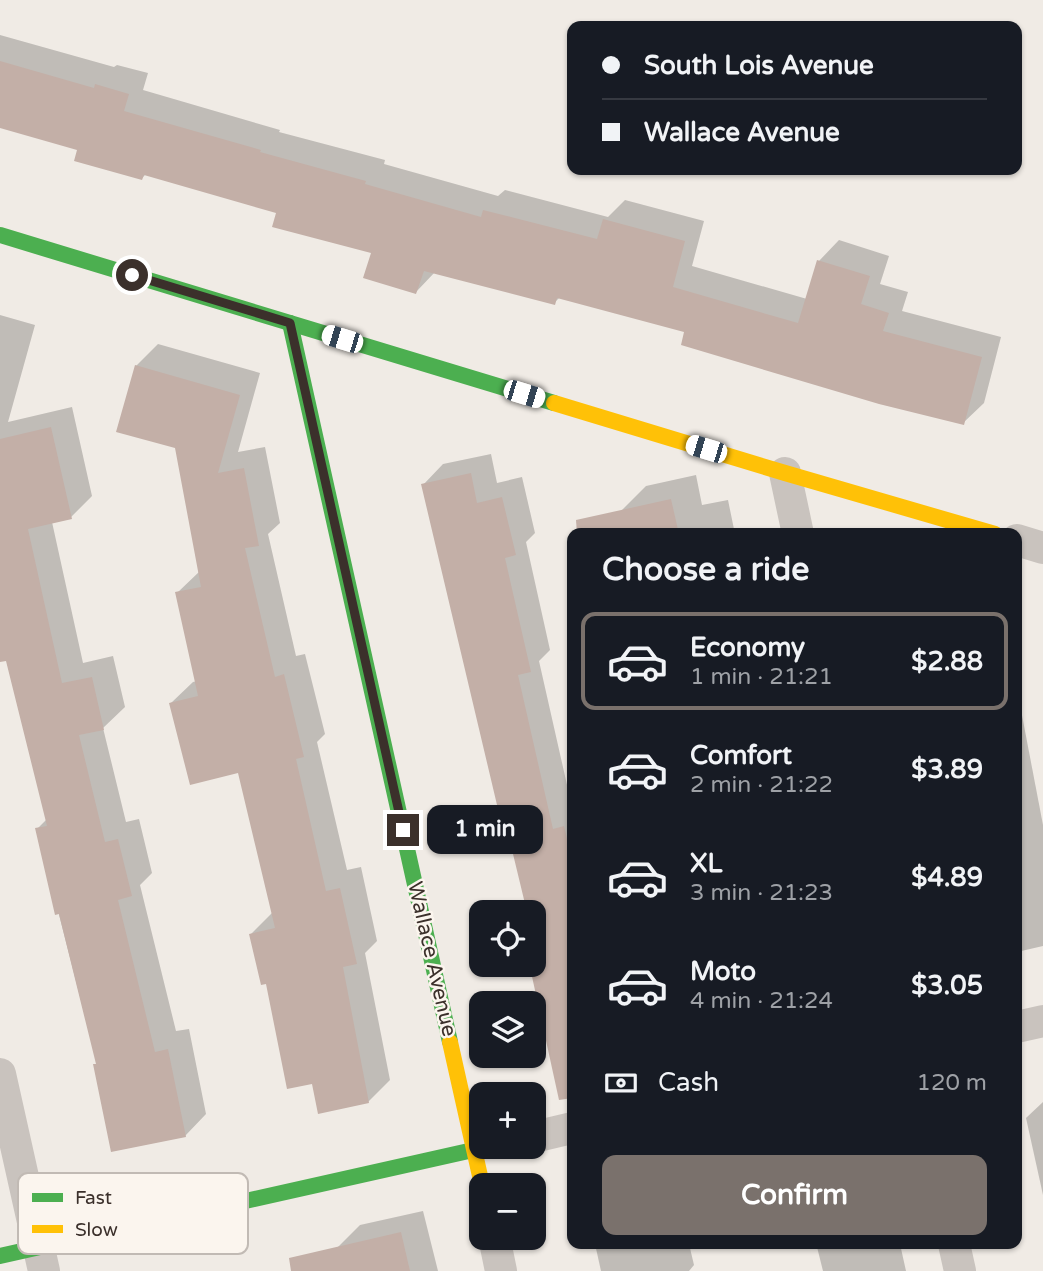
<!DOCTYPE html>
<html lang="en">
<head>
<meta charset="utf-8">
<style>
	:root { --surface:#171b24; --page:#20242c; --text:#f1f3f6; --muted:#9ea1a6; --line:#363941; --accent:#7a716c }
	body { margin:0; font-family:"Varela Round",sans-serif; background:var(--page); color:var(--text); height:100vh; display:flex; flex-direction:column; font-size:26px; white-space:nowrap }
	* { box-sizing:border-box; margin:0 }
	p { font-size:23px; color:var(--muted) }
	.icon { flex:none; width:38px; height:38px; fill:none; stroke:currentColor; stroke-width:2; stroke-linecap:round; stroke-linejoin:round }
	.map { position:relative; flex:1; overflow:hidden }
	.drawer { position:absolute; left:567px; top:528px; width:455px; height:721px; display:flex; flex-direction:column; background:var(--surface); border-radius:14px; box-shadow:0 2px 5px #0004 }
	.drawer>* { flex:none }
	.top-card { position:absolute; left:567px; top:21px; width:455px; height:154px; border-radius:14px; box-shadow:0 2px 5px #0004; display:grid; align-content:center; height:154px; padding:0 35px; background:var(--surface) }
	.controls { position:absolute; left:469px; top:900px; display:grid; gap:14px }
	.controls a { display:grid; place-items:center; width:77px; height:77px; border-radius:14px; background:var(--surface); box-shadow:0 2px 5px #0004; font-size:35px }
	.end { position:absolute; width:32px; height:32px; margin:-16px; border:9px solid #3b302b; background:#fff; box-shadow:0 0 0 4px #fff }
	.from { border-radius:50% }
	.bubble { position:absolute; height:49px; border-radius:14px; background:var(--surface); box-shadow:0 2px 5px #0004; font-size:23px; font-weight:700; line-height:49px; text-align:center }
	.car { position:absolute; width:21px; height:42px; margin:-21px -10px; border-radius:9px; box-shadow:0 0 5px 2px #0007; background:linear-gradient(#fff 24%,#345 0 40%,#fff 0 76%,#345 0 86%,#fff 0) }
	.top-card b { display:flex; align-items:center; gap:24px; height:66px; font-size:26px }
	.top-card b+b { border-top:2px solid var(--line) }
	.top-card i { width:18px; height:18px; background:var(--text) }
	ul { padding:0; list-style:none }
	li { display:flex; align-items:center; gap:21px; height:98px; margin:0 14px 10px; padding:0 21px; border:4px solid transparent; border-radius:14px }
	li div { flex:1 }
	li b { display:block; font-size:26px }
	li em { font-style:normal; font-weight:700 }
	li.active { border-color:var(--accent) }
	li>.icon { width:63px; height:63px; stroke-width:1.5 }
	h2 { padding:0 35px; font-size:32px; line-height:84px }
	.pay { display:flex; align-items:center; gap:18px; height:77px; padding:0 35px; font-size:26px }
	.pay p { margin-inline-start:auto }
	.cta { display:flex; gap:14px; margin-top:auto; padding:14px 35px }
	.cta a { flex:1; height:80px; border-radius:14px; background:var(--accent); color:#fff; font-size:28px; font-weight:700; line-height:80px; text-align:center }
	.map>svg:first-child { display:block }
	.shadow { fill:#0003 }
	.building { fill:#c3afa7 }
	.lines { fill:none; stroke-linecap:round; stroke-linejoin:round }
	.street { stroke:#c9c3be; stroke-width:32 }
	.fast { stroke:#4caf50; stroke-width:16 }
	.slow { stroke:#ffc107; stroke-width:16 }
	.route { stroke:#3b302b; stroke-width:9 }
	.labels { text-anchor:middle; dominant-baseline:central; stroke-width:5; stroke-linejoin:round; paint-order:stroke }
	.street-label { font-size:21px; fill:#3b302b; stroke:#fbf5ee }
	.key { fill:#fbf5ee; stroke:#c1bab4; stroke-width:2 }
	.key-label { font-size:19px; fill:#3b302b }
</style>
</head>
<body>
<div class="map">
<svg width="1043" height="1271" viewBox="0 0 1043 1271">
	<rect width="100%" height="100%" fill="#f0ebe5"/>
	<!-- shadow -->
	<g class="shadow">
		<polygon points="0,35 114,67 117,65 148,73 143,90 280,130 279,132 385,160 384,164 498,196 505,190 608,217 625,200 704,221 692,266 807,299 819,261 839,240 889,256 880,284 908,292 902,311 1001,337 984,403 963,423 687,331 560,297 554,303 435,272 416,292 373,252 278,212 146,174 142,178 79,148 0,126"/>
		<polygon points="0,315 35,325 8,422 72,407 92,496 71,517 52,522 83,663 113,656 125,707 103,728 126,822 139,819 152,873 140,885 176,1031 189,1029 206,1114 185,1136 95,1065 97,1063 37,829 47,819 8,658 0,643"/>
		<polygon points="158,344 260,373 238,452 265,447 280,523 268,534 296,656 305,654 325,734 317,742 347,870 361,867 377,941 365,953 390,1080 368,1102 314,1082 267,982 251,934 273,912 240,771 171,703 193,682 197,681 177,593 200,571 176,447 136,366"/>
		<polygon points="491,454 497,483 522,477 535,533 526,542 550,650 539,661 572,807 572,1063 553,1067 533,972 541,964 534,933 534,912 423,485 443,464"/>
		<polygon points="696,475 702,505 728,500 735,534 626,534 621,511 646,486"/>
		<polygon points="1017,710 1021,710 1043,825 1043,946 1017,952"/>
		<polygon points="1043,1102 1043,1195 1026,1118"/>
		<polygon points="423,1211 438,1271 343,1271 337,1248 360,1225"/>
		<polygon points="595,1244 689,1244 694,1265 689,1271 601,1271"/>
		<polygon points="806,1244 879,1244 880,1249 900,1244 906,1271 823,1271 817,1247 806,1249"/>
	</g>
	<!-- building -->
	<g class="building">
		<polygon points="0,61 94,88 95,84 129,94 124,111 261,150 260,152 366,181 365,184 481,217 483,210 597,239 603,219 685,241 673,287 798,323 817,260 870,276 861,304 889,313 883,331 982,357 964,425 879,404 681,345 684,332 557,298 555,305 424,271 416,294 363,278 371,253 272,227 276,213 144,175 142,180 74,161 77,150 0,128"/>
		<polygon points="135,365 240,395 218,473 244,468 259,546 245,548 275,677 284,674 304,757 296,759 326,891 340,888 357,964 343,967 369,1103 318,1114 312,1084 287,1089 266,984 261,985 249,934 275,928 238,773 190,785 169,703 198,696 175,592 201,587 175,448 116,432"/>
		<polygon points="51,427 72,519 28,529 62,683 92,677 104,730 79,735 105,842 118,839 132,896 118,900 155,1052 168,1049 186,1137 111,1152 93,1064 96,1064 59,914 55,915 35,828 47,826 6,661 0,662 0,439"/>
		<polygon points="471,473 477,503 502,497 516,555 505,558 531,672 518,675 553,829 564,826 572,860 572,1098 559,1100 531,972 534,971 534,912 527,912 506,825 502,826 421,484"/>
		<polygon points="671,499 679,534 577,534 576,520"/>
		<polygon points="401,1232 410,1271 291,1271 289,1258"/>
	</g>
	<g class="lines">
		<!-- street -->
		<g class="street">
			<polyline points="785,473 798,534"/>
			<polyline points="1017,540 1043,548"/>
			<polyline points="1017,1027 1043,1021"/>
			<polyline points="0,1074 44,1271"/>
			<polyline points="534,1137 572,1128"/>
			<polyline points="494,1237 501,1271"/>
			<polyline points="954,1244 960,1271"/>
		</g>
		<!-- fast -->
		<g class="fast">
			<polyline points="0,235 554,403"/>
			<polyline points="290,323 450,1042"/>
			<polyline points="0,1256 491,1146"/>
		</g>
		<!-- slow -->
		<g class="slow">
			<polyline points="554,403 785,473 995,534"/>
			<polyline points="450,1042 482,1185"/>
		</g>
	</g>
	<g class="lines">
		<!-- route -->
		<polyline class="route" points="132,275 290,323 403,830"/>
	</g>
	<g class="labels">
		<!-- street labels -->
		<g class="street-label">
			<text transform="translate(432 959) rotate(77)">Wallace Avenue</text>
		</g>
	</g>
	<!-- legend -->
	<rect x="18" y="1173" width="230" height="81" rx="10" class="key"/>
	<rect x="32" y="1193" width="31" height="9" fill="#4caf50"/>
	<rect x="32" y="1225" width="31" height="8" fill="#ffc107"/>
	<g class="key-label">
		<text x="75" y="1204">Fast</text>
		<text x="75" y="1236">Slow</text>
	</g>
</svg>
<div class="controls">
<a><svg class="icon" aria-label="locate" viewBox="0 0 24 24"><circle cx="12" cy="12" r="6"/><path d="M12 2v4M12 18v4M2 12h4M18 12h4"/></svg></a>
<a><svg class="icon" aria-label="layers" viewBox="0 0 24 24"><path d="M12 4l9 5-9 5-9-5zM3 14l9 5 9-5"/></svg></a>
<a>+</a>
<a>−</a>
</div>
<i class="end from" style="left:132px;top:275px"></i>
<i class="end" style="left:403px;top:830px"></i>
<div class="bubble" style="left:427px;top:805px;width:116px">1 min</div>
<i class="car" style="left:342px;top:339px;rotate:287deg"></i>
<i class="car" style="left:524px;top:394px;rotate:107deg"></i>
<i class="car" style="left:706px;top:449px;rotate:287deg"></i>
<div class="top-card">
<b><i class="from"></i>South Lois Avenue</b>
<b><i></i>Wallace Avenue</b>
</div>
<section class="drawer">
<h2>Choose a ride</h2>
<ul>
<li class="active"><svg class="icon" aria-label="car" viewBox="0 0 24 24"><path d="M5 17H2v-5l4-1 3-4h7l3 4 3 1v5h-3M9 17h6M6 11h13"/><circle cx="7" cy="17" r="2"/><circle cx="17" cy="17" r="2"/></svg><div><b>Economy</b><p>1 min · 21:21</p></div><em>$2.88</em></li>
<li><svg class="icon" aria-label="car" viewBox="0 0 24 24"><path d="M5 17H2v-5l4-1 3-4h7l3 4 3 1v5h-3M9 17h6M6 11h13"/><circle cx="7" cy="17" r="2"/><circle cx="17" cy="17" r="2"/></svg><div><b>Comfort</b><p>2 min · 21:22</p></div><em>$3.89</em></li>
<li><svg class="icon" aria-label="car" viewBox="0 0 24 24"><path d="M5 17H2v-5l4-1 3-4h7l3 4 3 1v5h-3M9 17h6M6 11h13"/><circle cx="7" cy="17" r="2"/><circle cx="17" cy="17" r="2"/></svg><div><b>XL</b><p>3 min · 21:23</p></div><em>$4.89</em></li>
<li><svg class="icon" aria-label="car" viewBox="0 0 24 24"><path d="M5 17H2v-5l4-1 3-4h7l3 4 3 1v5h-3M9 17h6M6 11h13"/><circle cx="7" cy="17" r="2"/><circle cx="17" cy="17" r="2"/></svg><div><b>Moto</b><p>4 min · 21:24</p></div><em>$3.05</em></li>
</ul>
<div class="pay"><svg class="icon" aria-label="cash" viewBox="0 0 24 24"><path d="M3 7h18v10H3z"/><circle cx="12" cy="12" r="2"/></svg>Cash<p>120 m</p></div>
<div class="cta"><a>Confirm</a></div>
</section>
</div>
</body>
</html>
